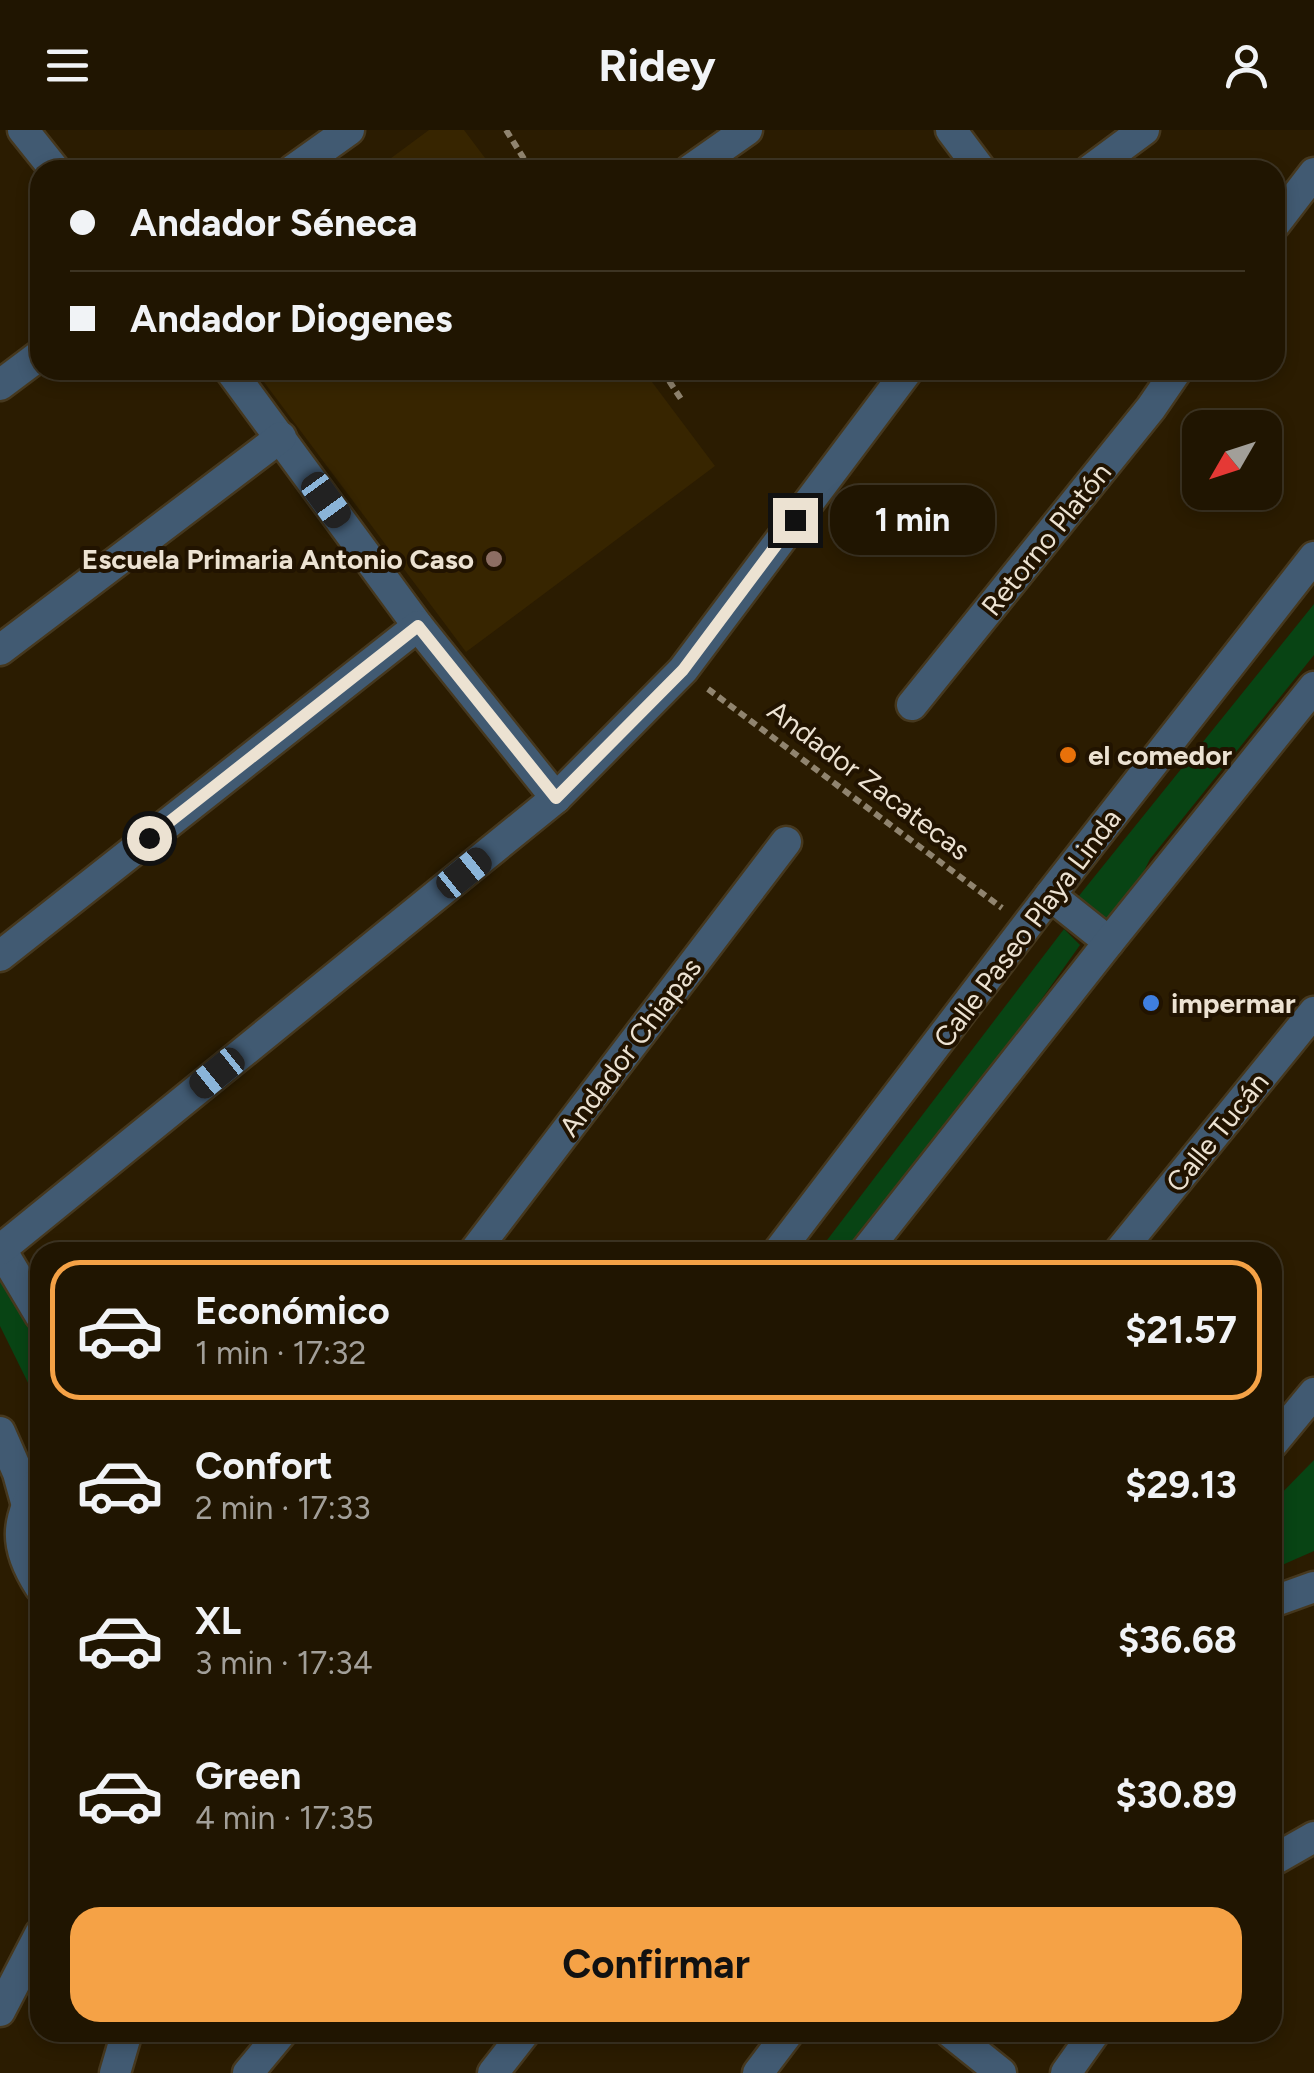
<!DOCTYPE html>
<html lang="es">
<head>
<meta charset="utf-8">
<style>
	:root { --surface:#201501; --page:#2d2210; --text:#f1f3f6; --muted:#a29f99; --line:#3d3423; --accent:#f5a246 }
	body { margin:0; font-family:Figtree,sans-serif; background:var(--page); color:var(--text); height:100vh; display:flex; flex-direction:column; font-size:38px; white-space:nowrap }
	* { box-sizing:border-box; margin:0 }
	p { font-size:32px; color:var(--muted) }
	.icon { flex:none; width:55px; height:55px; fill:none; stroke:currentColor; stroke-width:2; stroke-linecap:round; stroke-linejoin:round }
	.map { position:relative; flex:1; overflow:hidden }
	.panel { position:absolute; left:30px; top:1112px; width:1252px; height:800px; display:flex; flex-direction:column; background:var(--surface); border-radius:30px; box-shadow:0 5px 15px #0003,0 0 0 2px var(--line) }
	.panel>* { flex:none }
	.banner { position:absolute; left:30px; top:30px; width:1255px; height:220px; border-radius:30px; box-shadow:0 5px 15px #0003,0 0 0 2px var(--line); display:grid; align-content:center; height:220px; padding:0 40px; background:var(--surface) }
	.needle { width:65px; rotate:231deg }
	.fabs { position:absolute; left:1182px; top:280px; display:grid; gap:20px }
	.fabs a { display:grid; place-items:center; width:100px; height:100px; border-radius:20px; background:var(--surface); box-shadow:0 5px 15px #0003,0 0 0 2px var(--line); font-size:50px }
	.end { position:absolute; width:45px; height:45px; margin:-22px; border:12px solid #ece2d2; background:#111; box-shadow:0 0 0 5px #111 }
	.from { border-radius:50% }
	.bubble { position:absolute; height:70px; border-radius:30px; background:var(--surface); box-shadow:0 5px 15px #0003,0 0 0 2px var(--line); font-size:32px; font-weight:700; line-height:70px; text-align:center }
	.car { position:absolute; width:30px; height:60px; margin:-30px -15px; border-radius:12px; box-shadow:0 0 8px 2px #0007; background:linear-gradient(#222 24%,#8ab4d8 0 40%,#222 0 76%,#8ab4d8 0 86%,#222 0) }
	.banner b { display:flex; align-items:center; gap:35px; height:95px; font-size:38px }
	.banner b+b { border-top:2px solid var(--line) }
	.banner i { width:25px; height:25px; background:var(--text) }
	ul { padding:18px 0 0; list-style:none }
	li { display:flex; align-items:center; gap:30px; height:140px; margin:0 20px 15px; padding:0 20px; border:5px solid transparent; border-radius:30px }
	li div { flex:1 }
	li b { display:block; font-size:38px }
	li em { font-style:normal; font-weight:700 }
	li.current { border-color:var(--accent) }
	li>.icon { width:90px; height:90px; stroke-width:1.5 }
	.action { display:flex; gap:20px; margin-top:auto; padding:20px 40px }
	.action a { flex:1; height:115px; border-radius:30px; background:var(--accent); color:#111; font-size:40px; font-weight:700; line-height:115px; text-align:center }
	header { display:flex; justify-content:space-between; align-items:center; height:130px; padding:0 40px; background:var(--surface); font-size:45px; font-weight:700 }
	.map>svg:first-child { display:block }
	.built { fill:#372500 }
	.green { fill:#084414 }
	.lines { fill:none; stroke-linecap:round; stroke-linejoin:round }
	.minor-casing { stroke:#46381e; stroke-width:35 }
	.path { stroke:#90846f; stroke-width:6; stroke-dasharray:8 5; stroke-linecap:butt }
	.minor { stroke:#415a72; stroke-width:30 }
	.route { stroke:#ece2d2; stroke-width:12 }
	.education-dot { fill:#8d6e63; stroke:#211300; stroke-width:4 }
	.food-dot { fill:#e8710a; stroke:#211300; stroke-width:4 }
	.shop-dot { fill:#3f7fe0; stroke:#211300; stroke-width:4 }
	.labels { text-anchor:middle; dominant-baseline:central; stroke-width:8; stroke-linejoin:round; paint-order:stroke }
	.street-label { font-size:28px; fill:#ece2d2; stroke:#211300 }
	.poi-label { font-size:28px; font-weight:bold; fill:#ece2d2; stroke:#211300; text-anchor:start }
</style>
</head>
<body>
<header><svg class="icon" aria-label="menu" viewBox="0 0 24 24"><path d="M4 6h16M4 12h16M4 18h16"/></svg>Ridey<svg class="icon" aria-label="person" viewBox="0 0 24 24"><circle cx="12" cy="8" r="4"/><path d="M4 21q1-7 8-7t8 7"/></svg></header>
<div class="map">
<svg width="1314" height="1943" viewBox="0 0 1314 1943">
	<rect width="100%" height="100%" fill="#2b1c01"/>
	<!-- built -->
	<g class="built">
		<polygon points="429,0 464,0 494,40 375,40"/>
		<polygon points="255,240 643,240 715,336 466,522"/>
	</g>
	<!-- green -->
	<g class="green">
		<polygon points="1314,474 1314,525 1150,729 1116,797 1078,767"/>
		<polygon points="1064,799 1080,815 1007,918 852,1122 818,1122"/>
		<polygon points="0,1136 40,1203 40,1277 0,1196"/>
		<polygon points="1314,1330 1314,1421 1273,1439 1273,1372"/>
	</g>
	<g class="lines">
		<defs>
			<g id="minor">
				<polyline points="23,0 55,40"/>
				<polyline points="951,0 981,40"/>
				<polyline points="293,40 349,0"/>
				<polyline points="690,40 747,0"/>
				<polyline points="1090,40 1144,0"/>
				<polyline points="1275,94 1314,43"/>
				<polyline points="230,240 418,496 556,668"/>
				<polyline points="0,255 40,225"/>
				<polyline points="0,520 281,307"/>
				<polyline points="912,575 1151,278 1177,240"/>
				<polyline points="1050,765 1109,812"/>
				<polyline points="0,826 418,496"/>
				<polyline points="0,1118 40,1185"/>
				<polyline points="1,1119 556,668 683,540 908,240"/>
				<polyline points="474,1122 786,712"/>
				<polyline points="778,1122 1050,765 1314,427"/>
				<polyline points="865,1122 1109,812 1314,557"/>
				<polyline points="1119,1122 1314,882"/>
				<polyline points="0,1302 18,1343 26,1372"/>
				<polyline points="1272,1314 1314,1263"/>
				<path d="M40,1350C15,1391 14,1417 40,1457"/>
				<polyline points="1272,1472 1314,1457"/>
				<polyline points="1272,1731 1314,1707"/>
				<polyline points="0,1881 40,1804"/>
				<polyline points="950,1902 1001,1943"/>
				<polyline points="115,1943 127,1902"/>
				<polyline points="248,1943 282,1902"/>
				<polyline points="493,1943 525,1902"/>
				<polyline points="758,1943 789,1902"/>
				<polyline points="1066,1943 1095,1902"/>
			</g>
		</defs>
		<!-- minor casing -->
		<use href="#minor" class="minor-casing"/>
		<!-- path -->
		<g class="path">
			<polyline points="506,0 531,40"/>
			<polyline points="662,240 681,269"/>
			<polyline points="708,559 1002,778"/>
		</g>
		<!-- minor -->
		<use href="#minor" class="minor"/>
	</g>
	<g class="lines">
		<!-- route -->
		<polyline class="route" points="149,708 418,496 556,668 683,540 795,390"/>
	</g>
	<!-- markers -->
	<circle class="education-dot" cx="494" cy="429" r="10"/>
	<circle class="food-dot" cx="1068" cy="625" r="10"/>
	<circle class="shop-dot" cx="1151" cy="873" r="10"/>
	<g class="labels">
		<!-- street labels -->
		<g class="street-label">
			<text transform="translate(1046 409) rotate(-51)">Retorno Platón</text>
			<text transform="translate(869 650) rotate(37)">Andador Zacatecas</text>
			<text transform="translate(1027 798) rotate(-53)">Calle Paseo Playa Linda</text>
			<text transform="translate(630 917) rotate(-53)">Andador Chiapas</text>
			<text transform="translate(1217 1002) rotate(-51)">Calle Tucán</text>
		</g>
		<!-- poi labels -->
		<g class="poi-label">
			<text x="474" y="429" text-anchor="end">Escuela Primaria Antonio Caso</text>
			<text x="1088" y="625">el comedor</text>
			<text x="1171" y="873">impermar</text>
		</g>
	</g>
</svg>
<div class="fabs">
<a><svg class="needle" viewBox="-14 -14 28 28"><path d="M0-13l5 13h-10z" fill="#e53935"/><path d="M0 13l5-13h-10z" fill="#a29f99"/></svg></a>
</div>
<i class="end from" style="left:149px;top:708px"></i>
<i class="end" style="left:795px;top:390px"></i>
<div class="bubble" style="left:830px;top:355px;width:165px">1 min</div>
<i class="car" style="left:326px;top:370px;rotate:144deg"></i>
<i class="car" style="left:464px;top:743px;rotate:51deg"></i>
<i class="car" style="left:217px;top:943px;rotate:231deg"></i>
<div class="banner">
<b><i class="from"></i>Andador Séneca</b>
<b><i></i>Andador Diogenes</b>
</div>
<section class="panel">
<ul>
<li class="current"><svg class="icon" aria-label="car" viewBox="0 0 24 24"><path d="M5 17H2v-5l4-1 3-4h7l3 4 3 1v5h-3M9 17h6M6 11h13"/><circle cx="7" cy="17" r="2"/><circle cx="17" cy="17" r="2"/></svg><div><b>Económico</b><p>1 min · 17:32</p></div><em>$21.57</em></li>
<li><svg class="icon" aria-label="car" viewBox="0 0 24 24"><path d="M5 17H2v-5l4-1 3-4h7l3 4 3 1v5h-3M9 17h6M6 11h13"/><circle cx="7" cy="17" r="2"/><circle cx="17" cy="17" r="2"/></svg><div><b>Confort</b><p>2 min · 17:33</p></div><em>$29.13</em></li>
<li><svg class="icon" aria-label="car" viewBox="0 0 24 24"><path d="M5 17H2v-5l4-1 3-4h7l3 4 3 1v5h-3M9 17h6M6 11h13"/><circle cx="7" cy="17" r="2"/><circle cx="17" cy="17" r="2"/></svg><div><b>XL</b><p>3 min · 17:34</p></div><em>$36.68</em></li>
<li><svg class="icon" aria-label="car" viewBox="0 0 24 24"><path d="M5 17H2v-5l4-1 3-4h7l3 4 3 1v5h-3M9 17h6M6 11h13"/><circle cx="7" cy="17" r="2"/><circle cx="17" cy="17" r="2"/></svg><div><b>Green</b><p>4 min · 17:35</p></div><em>$30.89</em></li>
</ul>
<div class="action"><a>Confirmar</a></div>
</section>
</div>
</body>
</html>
